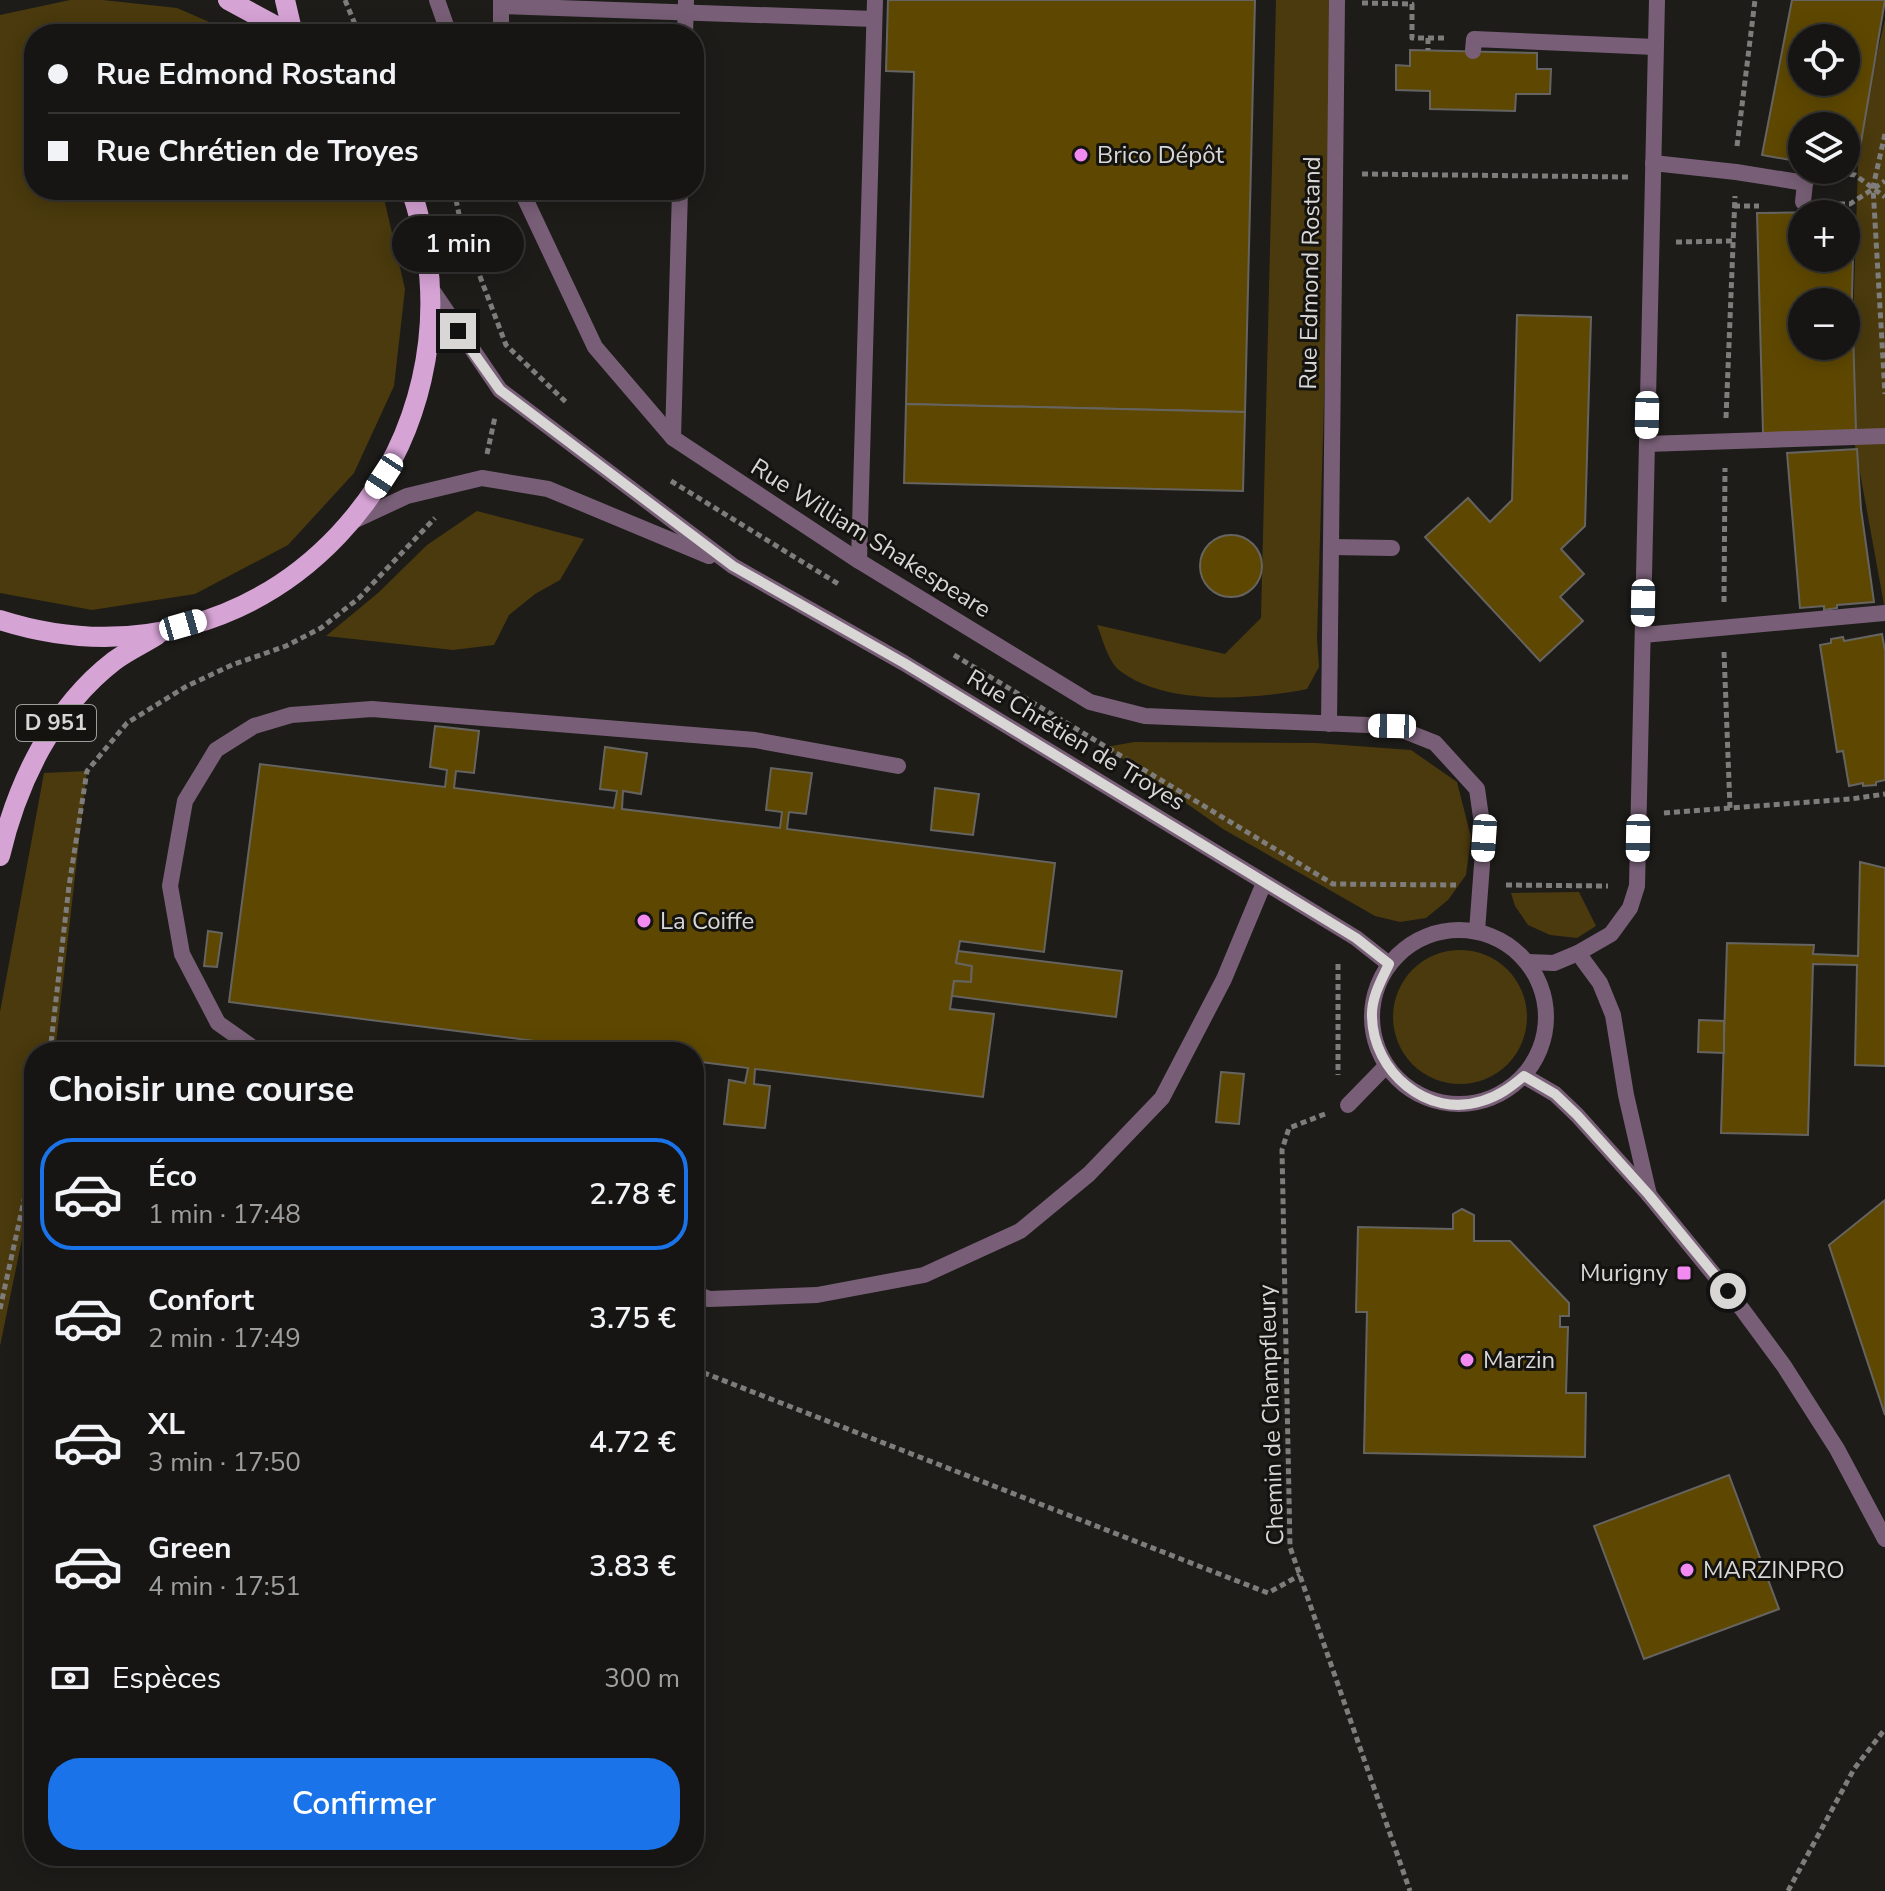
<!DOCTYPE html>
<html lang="fr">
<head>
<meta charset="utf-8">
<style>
	:root { --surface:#161513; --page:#1f1e1c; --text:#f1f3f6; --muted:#9e9fa0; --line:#353433; --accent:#1a73e8 }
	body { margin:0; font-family:"Nunito Sans",sans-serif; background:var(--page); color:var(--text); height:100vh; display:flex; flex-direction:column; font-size:30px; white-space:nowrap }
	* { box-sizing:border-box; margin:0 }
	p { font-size:26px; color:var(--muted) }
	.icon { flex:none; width:44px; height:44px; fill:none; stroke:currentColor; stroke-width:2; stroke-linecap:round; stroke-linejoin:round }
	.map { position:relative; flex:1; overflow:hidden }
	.details { position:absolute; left:24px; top:1042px; width:680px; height:824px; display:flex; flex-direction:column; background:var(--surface); border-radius:32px; box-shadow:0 4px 20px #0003,0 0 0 2px var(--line) }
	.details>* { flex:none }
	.guide { position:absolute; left:24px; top:24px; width:680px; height:176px; border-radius:32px; box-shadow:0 4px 20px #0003,0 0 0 2px var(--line); display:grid; align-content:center; height:176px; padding:0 24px; background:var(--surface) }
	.controls { position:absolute; left:1788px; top:24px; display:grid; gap:16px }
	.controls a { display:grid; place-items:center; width:72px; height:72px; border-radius:50%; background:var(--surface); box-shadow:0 4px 20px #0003,0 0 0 2px var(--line); font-size:40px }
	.end { position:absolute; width:36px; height:36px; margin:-18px; border:10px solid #d8d7d5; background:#111; box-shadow:0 0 0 4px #111 }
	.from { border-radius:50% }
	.bubble { position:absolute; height:56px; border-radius:28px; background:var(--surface); box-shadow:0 4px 20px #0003,0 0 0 2px var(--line); font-size:26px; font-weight:600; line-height:56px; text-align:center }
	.car { position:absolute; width:24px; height:48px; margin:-24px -12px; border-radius:10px; box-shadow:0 0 6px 2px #0007; background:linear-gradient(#fff 24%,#345 0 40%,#fff 0 76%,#345 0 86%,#fff 0) }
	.guide b { display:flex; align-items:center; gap:28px; height:76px; font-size:30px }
	.guide b+b { border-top:2px solid var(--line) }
	.guide i { width:20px; height:20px; background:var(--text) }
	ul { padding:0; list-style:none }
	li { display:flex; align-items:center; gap:24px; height:112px; margin:0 16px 12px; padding:0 8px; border:4px solid transparent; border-radius:32px }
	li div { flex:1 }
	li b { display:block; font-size:30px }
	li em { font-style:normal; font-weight:600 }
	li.active { border-color:var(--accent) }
	li>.icon { width:72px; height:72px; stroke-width:1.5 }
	h2 { padding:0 24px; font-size:36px; line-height:96px }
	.pay { display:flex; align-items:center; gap:20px; height:88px; padding:0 24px; font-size:30px }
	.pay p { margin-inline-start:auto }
	.cta { display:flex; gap:16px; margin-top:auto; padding:16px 24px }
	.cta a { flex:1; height:92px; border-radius:32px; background:var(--accent); color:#fff; font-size:32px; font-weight:600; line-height:92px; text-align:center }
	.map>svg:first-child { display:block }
	.green { fill:#4a3a0d }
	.building { fill:#5e4801; stroke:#666461; stroke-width:2; fill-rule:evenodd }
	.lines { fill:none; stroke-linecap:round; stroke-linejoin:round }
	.path { stroke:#7e7d7b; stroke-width:5; stroke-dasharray:6 4; stroke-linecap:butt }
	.service { stroke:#785f77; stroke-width:16 }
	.pedestrian { stroke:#785f77; stroke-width:16 }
	.minor { stroke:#785f77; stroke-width:16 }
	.primary { stroke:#d6a3d5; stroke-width:20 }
	.route { stroke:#d8d7d5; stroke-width:10 }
	.poi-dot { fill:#f28af2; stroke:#141310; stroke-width:3 }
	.labels { text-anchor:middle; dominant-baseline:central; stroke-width:6; stroke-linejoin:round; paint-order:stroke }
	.shield { fill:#141310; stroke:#9d9c9a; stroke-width:2 }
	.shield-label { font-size:22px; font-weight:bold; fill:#d8d7d5 }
	.poi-label { font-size:24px; fill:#d8d7d5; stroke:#141310; text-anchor:start }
	.street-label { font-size:24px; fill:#d8d7d5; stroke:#141310 }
</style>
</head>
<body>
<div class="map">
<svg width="1885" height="1891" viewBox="0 0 1885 1891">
	<rect width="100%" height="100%" fill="#1d1c19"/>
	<!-- green -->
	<g class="green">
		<polygon points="70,0 103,0 177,8 237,34 34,34 34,190 382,190 405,289 394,386 354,473 288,545 195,594 92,610 0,593 0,15"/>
		<path d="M1276,0H1336L1317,639L1319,667L1307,689C1253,700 1164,706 1119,670C1108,661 1102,637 1097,625L1225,654L1261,618Z"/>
		<polygon points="1885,19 1885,610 1850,418 1859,133"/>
		<polygon points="477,511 584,539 560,580 535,594 509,615 494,645 453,650 326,636 378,593 427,545"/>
		<polygon points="1134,742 1316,743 1411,750 1457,782 1471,837 1466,875 1448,900 1426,918 1400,922 1375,916 1223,829 1106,747"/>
		<polygon points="87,771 55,1052 34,1052 34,1181 0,1346 0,1012 44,773"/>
		<polygon points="1579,892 1596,926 1577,938 1550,935 1528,925 1515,906 1511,893"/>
		<circle cx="1460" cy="1017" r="67"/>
	</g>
	<!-- building -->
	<g class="building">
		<polygon points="888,0 1255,0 1245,412 906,404 914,72 886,71"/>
		<path d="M1792,0H1885L1858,160L1844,172L1834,170H1846V126H1802V162L1762,155ZM1802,38H1846V82H1802Z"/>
		<polygon points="1410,50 1537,53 1537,69 1551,69 1550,94 1516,94 1515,111 1430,109 1430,91 1396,90 1396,65 1410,66"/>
		<path d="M1845,208L1854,219L1852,297L1856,431L1763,433L1757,213L1821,212V209ZM1802,214H1846V258H1802ZM1802,302H1846V346H1802Z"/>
		<polygon points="1517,315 1591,317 1585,526 1561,549 1584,574 1560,597 1583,621 1540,661 1425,537 1468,498 1490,522 1512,500"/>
		<polygon points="906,404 1245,412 1243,491 904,483"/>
		<polygon points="1857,449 1861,509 1874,602 1837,605 1837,608 1824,610 1824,606 1800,608 1787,453"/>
		<circle cx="1231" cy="566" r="31"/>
		<polygon points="1882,634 1885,651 1885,780 1876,782 1876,785 1863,786 1863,783 1849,786 1843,751 1837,752 1820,645 1831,643 1831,639 1843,637 1844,641"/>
		<polygon points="435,726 479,731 474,773 456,771 454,788 614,808 617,791 600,789 605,747 647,753 641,794 623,791 622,809 780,828 782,812 766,810 771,768 812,773 806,814 789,812 787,829 1055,863 1044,952 960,941 956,963 972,966 971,982 954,981 950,1009 994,1014 983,1097 755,1069 754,1084 770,1086 765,1128 724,1124 729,1080 745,1083 748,1068 694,1061 694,1052 625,1052 589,1048 588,1052 581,1052 582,1047 229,1002 260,764 445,787 447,770 430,767"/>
		<polygon points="935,788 979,794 973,835 931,830"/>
		<polygon points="1860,862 1885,868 1885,1066 1855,1065 1857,965 1813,964 1808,1135 1721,1133 1727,943 1814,945 1813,954 1858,956"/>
		<polygon points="208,931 222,933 217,967 204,966"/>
		<polygon points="958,951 1122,971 1116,1017 952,996 954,981 971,982 972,966 956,963"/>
		<polygon points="1699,1020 1724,1021 1724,1053 1698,1052"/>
		<polygon points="1221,1072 1244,1074 1239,1124 1216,1122"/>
		<polygon points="1885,1200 1885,1415 1829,1245"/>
		<polygon points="1462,1209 1474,1215 1474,1241 1510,1241 1569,1303 1569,1316 1560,1316 1560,1327 1568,1327 1566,1393 1586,1393 1585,1457 1364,1453 1367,1312 1356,1312 1358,1227 1453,1229 1453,1214"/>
		<polygon points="1729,1475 1779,1609 1644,1659 1594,1526"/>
	</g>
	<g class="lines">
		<!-- path -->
		<g class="path">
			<polyline points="345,0 359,34"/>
			<polyline points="1362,3 1412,4 1412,38 1428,38 1428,50"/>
			<polyline points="1428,38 1447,38"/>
			<polyline points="1885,134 1873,187 1885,394"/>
			<polyline points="1737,146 1755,0"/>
			<polyline points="1830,171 1855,175 1885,197"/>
			<polyline points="1362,174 1628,177"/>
			<polyline points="454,190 462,229 506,345 568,404"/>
			<polyline points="1829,204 1850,204 1885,181"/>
			<polyline points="1734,206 1759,206"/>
			<polyline points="1676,242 1733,241"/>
			<polyline points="1726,418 1735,196"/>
			<polyline points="487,454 495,417"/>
			<polyline points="671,481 840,585"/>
			<polyline points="1724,602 1725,468"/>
			<polyline points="1724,652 1730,808"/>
			<polyline points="954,655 1333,884 1456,885"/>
			<polyline points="1664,813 1851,799 1885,794"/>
			<polyline points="1506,885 1608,886"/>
			<polyline points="1338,964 1338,1075"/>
			<polyline points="50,1052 69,886 87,771 127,723 187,686 232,665 286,646 321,628 359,598 435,518"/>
			<polyline points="1325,1114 1289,1128 1282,1150 1290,1547 1410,1891"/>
			<polyline points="0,1309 34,1155"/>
			<polyline points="694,1369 1268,1593 1300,1575"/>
			<polyline points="1788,1891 1854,1769 1885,1729"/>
		</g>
		<!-- service -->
		<g class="service">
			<polyline points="501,6 874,19"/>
			<polyline points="501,34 501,0"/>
			<polyline points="685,34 686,0"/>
			<polyline points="1473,51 1474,39 1655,47"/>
			<polyline points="1653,163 1736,172 1805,183 1806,170"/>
			<polyline points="1803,202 1805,183"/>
			<polyline points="673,438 680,190"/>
			<polyline points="1331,547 1392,548"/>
			<polyline points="859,561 875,0"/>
			<polyline points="1643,635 1885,613"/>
			<polyline points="1578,953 1600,983 1613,1015 1626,1095 1649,1195"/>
			<polyline points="259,1052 218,1023 182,954 170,886 185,801 216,750 254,726 291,715 372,709 755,740 898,766"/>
			<polyline points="1348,1105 1386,1066"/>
			<polyline points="694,1293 709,1299 817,1295 924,1275 1020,1231 1089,1174 1162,1098 1224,979 1264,883"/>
		</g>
		<!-- pedestrian -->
		<polyline class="pedestrian" points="1647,444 1885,436"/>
		<!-- minor -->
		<g class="minor">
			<polyline points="437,0 449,34"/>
			<polyline points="521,190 595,347 673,438 859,561 1090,702 1145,716 1392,726 1435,743 1477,789 1484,838 1477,931"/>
			<polyline points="432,290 500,390 733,566 904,663 1356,938 1389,964"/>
			<polyline points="349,523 407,496 482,478 548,489 709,556"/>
			<polyline points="1329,724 1337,0"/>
			<circle cx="1459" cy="1017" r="87"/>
			<polyline points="1528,962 1554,963 1578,953 1611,934 1630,908 1637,886 1657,0"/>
			<polyline points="1524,1076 1555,1094 1577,1115 1649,1195 1742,1309 1784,1366 1837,1449 1885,1539"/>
		</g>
		<!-- primary -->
		<g class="primary">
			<polyline points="228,0 291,34"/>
			<polyline points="285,0 293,34"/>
			<path d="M0,620C266,705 500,451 411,190"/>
			<path d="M0,856C17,783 53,708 114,661C127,651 143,644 157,635"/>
		</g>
	</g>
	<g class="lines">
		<!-- route -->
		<path class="route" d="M458,331L500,390L733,566L904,663L1356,938L1389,964C1381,981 1371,998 1372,1017C1373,1071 1427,1119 1482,1101C1499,1096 1511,1087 1524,1076L1555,1094L1577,1115L1649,1195L1728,1291"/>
	</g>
	<!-- markers -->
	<g class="poi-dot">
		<circle cx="1081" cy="155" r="8"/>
		<circle cx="644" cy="921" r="8"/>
		<rect x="1676" y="1265" width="16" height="16" rx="4"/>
		<circle cx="1467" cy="1360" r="8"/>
		<circle cx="1687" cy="1570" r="8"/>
	</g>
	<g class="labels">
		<!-- shield labels -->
		<rect class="shield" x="16" y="705" width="80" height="36" rx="6"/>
		<g class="shield-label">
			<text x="56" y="723">D 951</text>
		</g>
		<!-- poi labels -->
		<g class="poi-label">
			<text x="1097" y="155">Brico Dépôt</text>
			<text x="660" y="921">La Coiffe</text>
			<text x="1668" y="1273" text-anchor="end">Murigny</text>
			<text x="1483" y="1360">Marzin</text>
			<text x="1703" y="1570">MARZINPRO</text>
		</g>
		<!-- street labels -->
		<g class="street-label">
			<text transform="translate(1310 273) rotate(-89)">Rue Edmond Rostand</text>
			<text transform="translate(871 538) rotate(32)">Rue William Shakespeare</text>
			<text transform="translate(1076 740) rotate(31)">Rue Chrétien de Troyes</text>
			<text transform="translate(1271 1415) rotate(-92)">Chemin de Champfleury</text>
		</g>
	</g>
</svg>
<div class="controls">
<a><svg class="icon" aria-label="locate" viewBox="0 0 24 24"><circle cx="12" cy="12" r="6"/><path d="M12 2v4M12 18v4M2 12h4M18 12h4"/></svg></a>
<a><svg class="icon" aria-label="layers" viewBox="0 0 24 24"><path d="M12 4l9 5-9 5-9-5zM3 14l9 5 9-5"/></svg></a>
<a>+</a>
<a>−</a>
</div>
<i class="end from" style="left:1728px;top:1291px"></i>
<i class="end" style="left:458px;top:331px"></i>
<div class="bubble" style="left:392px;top:216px;width:132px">1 min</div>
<i class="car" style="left:1647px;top:415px;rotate:181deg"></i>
<i class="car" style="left:384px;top:476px;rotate:213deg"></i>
<i class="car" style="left:1643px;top:603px;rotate:181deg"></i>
<i class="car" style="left:183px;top:625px;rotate:74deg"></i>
<i class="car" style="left:1392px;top:726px;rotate:271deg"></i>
<i class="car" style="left:1484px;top:838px;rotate:184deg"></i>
<i class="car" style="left:1638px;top:838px;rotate:181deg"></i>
<div class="guide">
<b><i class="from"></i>Rue Edmond Rostand</b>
<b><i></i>Rue Chrétien de Troyes</b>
</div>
<section class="details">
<h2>Choisir une course</h2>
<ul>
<li class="active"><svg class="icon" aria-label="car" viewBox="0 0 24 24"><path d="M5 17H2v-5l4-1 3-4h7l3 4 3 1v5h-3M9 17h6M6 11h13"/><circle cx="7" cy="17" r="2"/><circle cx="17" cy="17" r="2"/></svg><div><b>Éco</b><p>1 min · 17:48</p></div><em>2.78 €</em></li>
<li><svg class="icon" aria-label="car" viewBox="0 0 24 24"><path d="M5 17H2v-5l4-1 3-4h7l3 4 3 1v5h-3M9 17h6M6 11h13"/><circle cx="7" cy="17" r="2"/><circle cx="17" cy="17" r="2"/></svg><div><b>Confort</b><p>2 min · 17:49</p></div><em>3.75 €</em></li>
<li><svg class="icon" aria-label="car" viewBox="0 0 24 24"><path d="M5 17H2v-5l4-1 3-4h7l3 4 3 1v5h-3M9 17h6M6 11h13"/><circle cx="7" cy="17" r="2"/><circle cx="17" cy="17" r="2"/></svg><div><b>XL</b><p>3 min · 17:50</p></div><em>4.72 €</em></li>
<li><svg class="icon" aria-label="car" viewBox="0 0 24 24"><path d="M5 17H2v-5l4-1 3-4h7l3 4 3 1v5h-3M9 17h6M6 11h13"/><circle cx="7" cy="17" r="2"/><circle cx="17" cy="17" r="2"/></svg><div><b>Green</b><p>4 min · 17:51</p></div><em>3.83 €</em></li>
</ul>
<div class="pay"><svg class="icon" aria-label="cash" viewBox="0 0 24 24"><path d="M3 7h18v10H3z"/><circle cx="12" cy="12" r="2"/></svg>Espèces<p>300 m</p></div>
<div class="cta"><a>Confirmer</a></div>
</section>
</div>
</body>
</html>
